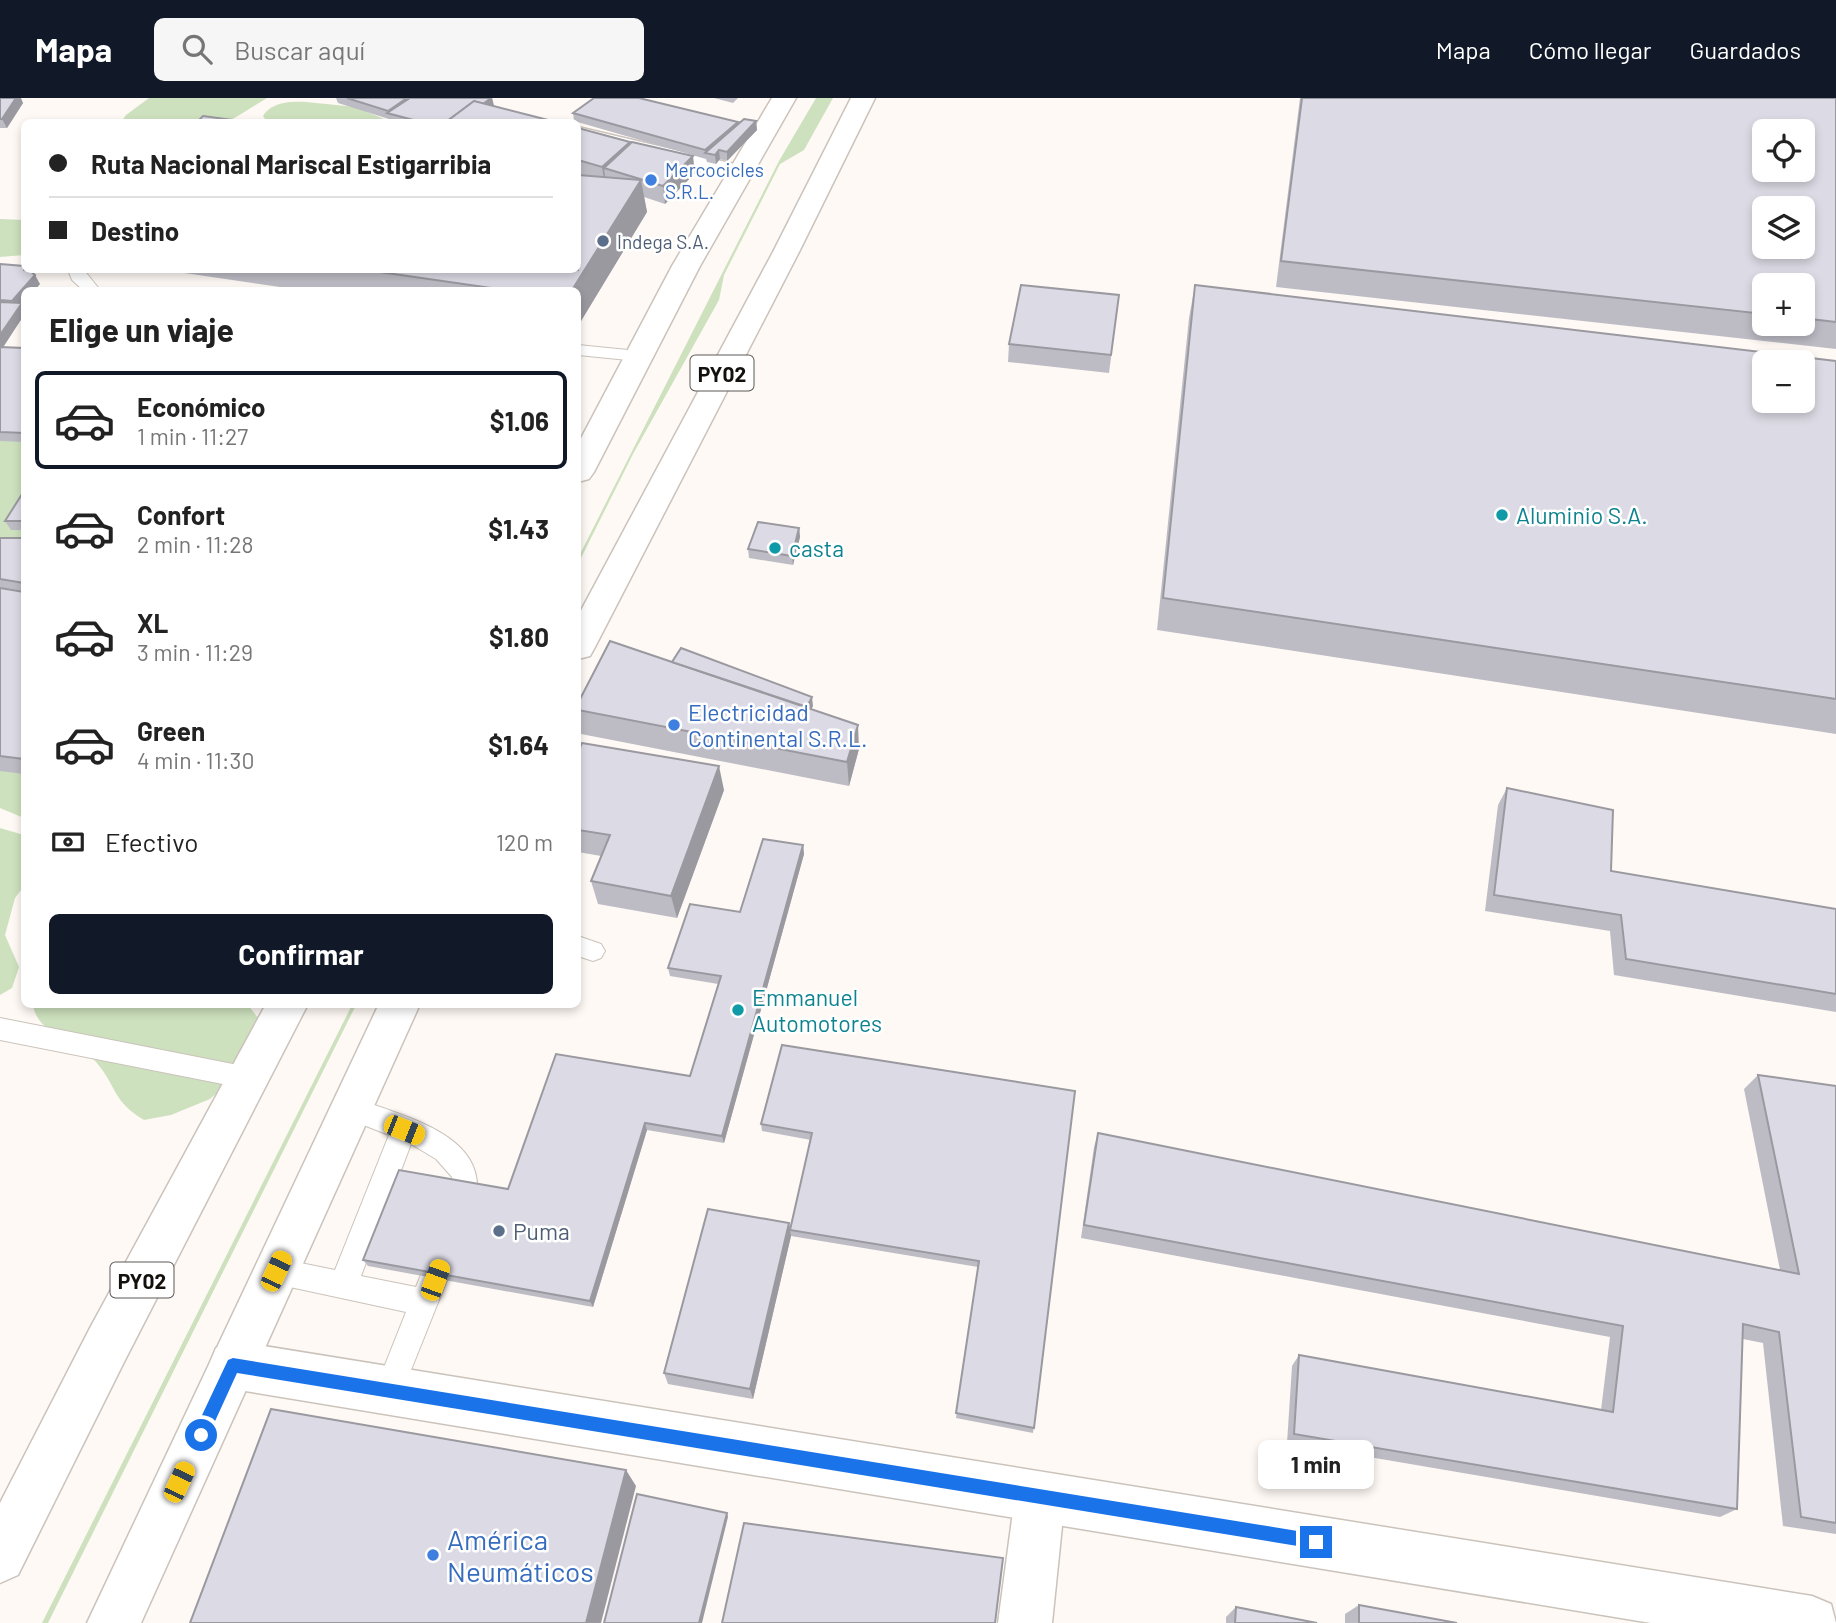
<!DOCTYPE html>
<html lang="es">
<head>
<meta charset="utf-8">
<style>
	:root { --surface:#fff; --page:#f6f6f6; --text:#222; --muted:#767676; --line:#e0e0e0; --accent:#111827 }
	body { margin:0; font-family:Barlow,sans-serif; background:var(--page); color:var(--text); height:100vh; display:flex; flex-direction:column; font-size:26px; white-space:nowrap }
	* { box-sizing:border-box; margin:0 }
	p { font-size:23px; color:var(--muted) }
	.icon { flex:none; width:38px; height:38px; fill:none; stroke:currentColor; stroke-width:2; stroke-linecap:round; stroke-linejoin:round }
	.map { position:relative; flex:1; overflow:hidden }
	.sheet { position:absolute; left:21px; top:189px; width:560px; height:721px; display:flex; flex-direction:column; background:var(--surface); border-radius:10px; box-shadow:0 4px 10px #0003 }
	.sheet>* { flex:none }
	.hud { position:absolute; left:21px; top:21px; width:560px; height:154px; border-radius:10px; box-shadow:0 4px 10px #0003; display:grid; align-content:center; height:154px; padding:0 28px; background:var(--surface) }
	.controls { position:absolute; left:1752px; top:21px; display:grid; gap:14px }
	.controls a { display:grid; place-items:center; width:63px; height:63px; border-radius:10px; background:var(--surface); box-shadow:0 4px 10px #0003; font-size:35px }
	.end { position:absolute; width:32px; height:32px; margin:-16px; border:9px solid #1a73e8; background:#fff; box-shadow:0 0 0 4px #fff }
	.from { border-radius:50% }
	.bubble { position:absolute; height:49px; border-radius:10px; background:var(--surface); box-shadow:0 4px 10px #0003; font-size:23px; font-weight:700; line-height:49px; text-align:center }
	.car { position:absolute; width:21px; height:42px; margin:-21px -10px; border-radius:9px; box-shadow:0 0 5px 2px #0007; background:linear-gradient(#f5c518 24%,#345 0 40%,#f5c518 0 76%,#345 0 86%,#f5c518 0) }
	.hud b { display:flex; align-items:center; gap:24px; height:66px; font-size:26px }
	.hud b+b { border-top:2px solid var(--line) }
	.hud i { width:18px; height:18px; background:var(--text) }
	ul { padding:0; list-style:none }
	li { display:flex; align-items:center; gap:21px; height:98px; margin:0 14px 10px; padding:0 14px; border:4px solid transparent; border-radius:10px }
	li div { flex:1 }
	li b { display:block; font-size:26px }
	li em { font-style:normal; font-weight:700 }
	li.on { border-color:var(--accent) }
	li>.icon { width:63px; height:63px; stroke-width:1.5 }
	h2 { padding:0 28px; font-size:32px; line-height:84px }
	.pay { display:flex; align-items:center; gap:18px; height:77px; padding:0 28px; font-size:26px }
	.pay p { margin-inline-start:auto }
	.button { display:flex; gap:14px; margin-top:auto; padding:14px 28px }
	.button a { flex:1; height:80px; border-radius:10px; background:var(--accent); color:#fff; font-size:28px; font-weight:700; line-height:80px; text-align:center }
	header { display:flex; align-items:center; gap:42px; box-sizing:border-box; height:98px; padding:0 35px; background:var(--accent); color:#fff }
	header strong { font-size:33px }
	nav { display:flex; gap:38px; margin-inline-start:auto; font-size:24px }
	.search { width:490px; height:63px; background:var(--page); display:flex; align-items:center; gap:18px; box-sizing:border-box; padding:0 24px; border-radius:10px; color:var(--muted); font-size:26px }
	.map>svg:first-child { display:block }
	.green { fill:#cde1be }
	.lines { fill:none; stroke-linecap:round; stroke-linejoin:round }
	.service-casing { stroke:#cbc3bb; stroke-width:2 }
	.minor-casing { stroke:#cbc3bb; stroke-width:3 }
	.tertiary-casing { stroke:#cbc3bb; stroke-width:3 }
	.trunk-casing { stroke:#cbc3bb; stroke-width:3 }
	.service { fill:#fff; fill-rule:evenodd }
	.minor { fill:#fff; fill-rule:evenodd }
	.tertiary { fill:#fff; fill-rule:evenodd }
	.trunk { fill:#fff; fill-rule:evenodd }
	.wall { fill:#bdbcc5; fill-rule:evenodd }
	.shaded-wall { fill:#9a99a0 }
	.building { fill:#dcdbe5; stroke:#9a99a0; stroke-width:2; fill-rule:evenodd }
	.route { fill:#1a73e8 }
	.shop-dot { fill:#3f7fe0; stroke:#fff; stroke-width:2.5 }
	.service-dot { fill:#5c6f8a; stroke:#fff; stroke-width:2.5 }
	.culture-dot { fill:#0f9aa8; stroke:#fff; stroke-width:2.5 }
	.labels { text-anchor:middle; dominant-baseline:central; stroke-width:5; stroke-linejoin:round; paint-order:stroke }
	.far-shop-label { font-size:19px; fill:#366cbe; stroke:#fff; text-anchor:start }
	.far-service-label { font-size:19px; fill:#4e5e75; stroke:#fff; text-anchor:start }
	.shield { fill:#fff; stroke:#5a5856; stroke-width:2 }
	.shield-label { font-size:21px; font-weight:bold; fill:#13100d }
	.culture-label { font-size:23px; fill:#0d838f; stroke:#fff; text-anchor:start }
	.shop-label { font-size:23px; fill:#366cbe; stroke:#fff; text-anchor:start }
	.service-label { font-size:23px; fill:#4e5e75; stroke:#fff; text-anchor:start }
	.near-shop-label { font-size:28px; fill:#366cbe; stroke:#fff; text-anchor:start }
</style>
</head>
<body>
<header>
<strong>Mapa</strong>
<div class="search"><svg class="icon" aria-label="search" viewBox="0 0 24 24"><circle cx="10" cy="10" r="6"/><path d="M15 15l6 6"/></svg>Buscar aquí</div>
<nav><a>Mapa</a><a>Cómo llegar</a><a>Guardados</a></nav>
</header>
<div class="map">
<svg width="1836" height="1525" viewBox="0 0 1836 1525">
	<rect width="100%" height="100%" fill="#fef9f4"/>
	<!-- green -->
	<g class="green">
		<polygon points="149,0 267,0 228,24 121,24 126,17"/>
		<polygon points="816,0 833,0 804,52 780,66 724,177 719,202 633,356 578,466 578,460 779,63"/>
		<path d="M306,4L356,9L391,24H267L263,18C271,4 291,3 306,4Z"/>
		<polygon points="0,121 24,122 24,157 0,159"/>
		<polygon points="0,339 24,343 24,464 0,465"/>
		<polygon points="0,645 24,647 24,720 0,710"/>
		<polygon points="0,730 24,737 24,788 15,800 5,837 19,869 12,890 0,897"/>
		<path d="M33,907H248L262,925L248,967L210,1001L171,1017L144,1022C112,1003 117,988 96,964C78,944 37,936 33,907Z"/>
		<polygon points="352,907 356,907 48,1525 42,1525"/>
	</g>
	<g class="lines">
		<defs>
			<g id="service">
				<polygon points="68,172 84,172 100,192 83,192 72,182"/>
				<polygon points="578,247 638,253 647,258 638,263 578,257"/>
				<polygon points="578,838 601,846 605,853 601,860 593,863 578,858"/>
				<polygon points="0,920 248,969 257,972 261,980 257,988 248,991 0,942"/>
				<path d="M352,999C410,1021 506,1040 469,1123L460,1127L451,1123L447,1114L452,1079L436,1061L411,1046L361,1178L416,1189L435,1143L445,1139L455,1143L459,1152L399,1302L389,1306L379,1302L375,1292L406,1214L276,1186L266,1182L262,1173L266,1164L276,1160L335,1172L389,1037L343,1019L339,1011L343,1003Z"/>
			</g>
			<g id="minor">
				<polygon points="578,29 751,70 755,75 751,80 742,83 578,43"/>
				<polygon points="1040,1374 1058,1381 1065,1399 1052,1525 998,1525 1015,1399 1022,1381"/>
			</g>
			<polygon id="tertiary" points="233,1243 1812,1498 1831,1506 1836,1525 1651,1525 233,1291 216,1284 209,1267 216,1250"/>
			<g id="trunk">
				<polygon points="772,0 796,0 700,168 594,374 589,381 578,384 578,346 672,168"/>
				<polygon points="851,0 875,0 799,154 595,549 590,558 578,561 578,518 773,154"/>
				<polygon points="266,906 308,906 124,1264 18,1477 0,1485 0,1405 90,1230"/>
				<polygon points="379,906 420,906 141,1525 87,1525"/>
			</g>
		</defs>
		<!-- service casing -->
		<use href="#service" class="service-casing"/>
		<!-- minor casing -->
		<use href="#minor" class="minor-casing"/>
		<!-- tertiary casing -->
		<use href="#tertiary" class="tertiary-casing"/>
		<!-- trunk casing -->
		<use href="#trunk" class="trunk-casing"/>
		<!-- service -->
		<use href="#service" class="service"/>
		<!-- minor -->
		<use href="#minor" class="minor"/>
		<!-- tertiary -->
		<use href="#tertiary" class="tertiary"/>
		<!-- trunk -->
		<use href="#trunk" class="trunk"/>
	</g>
	<!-- wall -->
	<g class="wall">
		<polygon points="0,0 23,5 7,30 0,30"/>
		<polygon points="336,0 492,0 494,8 556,24 391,24 389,21 338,5"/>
		<polygon points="714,0 738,0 733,5"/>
		<path d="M1300,0H1836V251L1276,189ZM1764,187H1802V226H1764Z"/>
		<polygon points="573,15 738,24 738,27 756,23 757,32 727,63 720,61 716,66 707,64 706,61 574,23"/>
		<polygon points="578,30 630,44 630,46 695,75 665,106 644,99 647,114 578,228 578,192 301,192 164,172 578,172"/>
		<polygon points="0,166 40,186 24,192 24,204 22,206 24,210 24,217 3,249 24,250 24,344 0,343"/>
		<polygon points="1195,187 1836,263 1836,636 1157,532 1189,220"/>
		<polygon points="1119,197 1109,275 1008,264 1009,246"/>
		<polygon points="24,393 24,432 11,432 5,423"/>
		<polygon points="799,430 800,439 793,467 749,460 748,451"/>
		<polygon points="0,440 24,440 24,676 0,673"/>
		<polygon points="672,564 813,608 811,611 859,651 849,688 581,636 578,623 578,612"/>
		<polygon points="578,655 724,692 677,820 598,806 591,783 601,758 578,754"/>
		<polygon points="1507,690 1611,773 1836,811 1836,914 1614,877 1610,833 1485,813 1498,707"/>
		<polygon points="803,747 804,756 724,1045 647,1032 593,1209 368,1168 363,1162 508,1091 690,978 718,886 670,878 668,870 740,814"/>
		<polygon points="1758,977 1836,988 1836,1436 1783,1428 1763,1245 1743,1241 1737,1411 1720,1419 1287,1345 1292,1268 1299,1257 1601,1312 1610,1239 1081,1140 1094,1049 1098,1035 1780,1172 1744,991"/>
		<polygon points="1075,993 1033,1335 956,1320 978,1169 791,1138 753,1301 668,1286 664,1275 789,1125 790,1132 811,1042 762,1033 761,1026"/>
		<polygon points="1359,1507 1457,1525 1345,1525 1345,1516"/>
		<polygon points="1236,1509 1317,1525 1226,1525 1226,1519"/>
	</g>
	<!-- shaded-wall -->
	<g class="shaded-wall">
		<polygon points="16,0 21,0 23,5 7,30 2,21"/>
		<polygon points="407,0 421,0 389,16 388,13"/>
		<polygon points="492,0 494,8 457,24"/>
		<polygon points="756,23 757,32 727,63 727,54"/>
		<polygon points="738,24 738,33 706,55 705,52"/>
		<polygon points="630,44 633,61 604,70 606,85 605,87 602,69"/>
		<polygon points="719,52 720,61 716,66 715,57"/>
		<polygon points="693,58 695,75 665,106 663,88"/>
		<polygon points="641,82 647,114 578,228 578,192 572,192"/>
		<polygon points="35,177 40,186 35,192 24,192 24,204 22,206 24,210 24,217 0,254 0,237 17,211 12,203"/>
		<polygon points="799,430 800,439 793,467 792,458"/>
		<polygon points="812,599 813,608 800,631 800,623"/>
		<polygon points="858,627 859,651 849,688 847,664"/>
		<polygon points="719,668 724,692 677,820 671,798"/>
		<polygon points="803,747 804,756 724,1045 722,1038"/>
		<polygon points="645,1025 647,1032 593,1209 590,1203"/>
		<polygon points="789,1125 791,1138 753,1301 750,1291"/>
		<polygon points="626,1372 636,1388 601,1525 586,1525"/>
		<polygon points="727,1415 728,1419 702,1525 699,1525"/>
	</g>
	<!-- building -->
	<g class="building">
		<polygon points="0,0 16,0 2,21 0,21"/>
		<polygon points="347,0 407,0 388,13"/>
		<polygon points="410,0 491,0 483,6 474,3 446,24 421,24 387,15"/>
		<polygon points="594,0 639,0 738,24 705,52 573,15"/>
		<path d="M1302,0H1836V224L1802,220V187H1764V216L1281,163ZM1764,33H1802V72H1764ZM1764,110H1802V149H1764Z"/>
		<polygon points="474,3 556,24 446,24"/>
		<polygon points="203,18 247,24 197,24"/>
		<polygon points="744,21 756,23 727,54 719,52 715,57 705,55"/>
		<polygon points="578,30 630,44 602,69 578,62"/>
		<polygon points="632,44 693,58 663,88 604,70"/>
		<polygon points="578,77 641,82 572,192 505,192 366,172 578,172"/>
		<polygon points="0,166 24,168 24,172 29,172 35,177 12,203 0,202"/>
		<polygon points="1021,187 1119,197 1111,257 1009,246"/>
		<path d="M1195,187L1836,263V601L1163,500ZM1764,264H1802V303H1764Z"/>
		<polygon points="0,204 22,205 0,237"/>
		<polygon points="0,249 24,250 24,335 0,334"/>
		<polygon points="24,393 24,423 5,423"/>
		<polygon points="758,424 799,430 792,458 748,451"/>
		<polygon points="0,440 24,440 24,485 0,481"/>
		<polygon points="0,490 24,494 24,661 0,658"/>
		<polygon points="610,543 858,627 847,664 578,612 578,605"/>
		<polygon points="681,550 812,599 807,609 672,564"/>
		<polygon points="582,645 719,668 671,798 591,783 610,737 578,732 578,655"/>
		<polygon points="1507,690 1613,712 1611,773 1836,811 1836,896 1626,861 1621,817 1494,797"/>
		<polygon points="763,741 803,747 722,1038 645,1025 590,1203 363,1162 399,1072 508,1091 556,956 690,978 721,878 668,870 690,806 740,814"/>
		<polygon points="782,947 1075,993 1034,1330 956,1315 979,1163 790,1132 812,1035 761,1026"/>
		<polygon points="1758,977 1836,988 1836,1425 1801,1419 1779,1234 1743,1226 1737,1411 1294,1336 1299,1257 1613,1314 1623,1228 1084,1127 1098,1035 1799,1176"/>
		<polygon points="708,1111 789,1125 750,1291 664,1275"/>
		<polygon points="271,1311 626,1372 586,1525 190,1525"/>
		<polygon points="637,1396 727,1415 699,1525 604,1525"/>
		<polygon points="744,1425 1003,1460 995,1525 722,1525"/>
		<polygon points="1359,1507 1457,1525 1359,1525"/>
		<polygon points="1236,1509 1317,1525 1235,1525"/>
	</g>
	<!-- route -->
	<polygon class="route" points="233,1260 1316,1436 1323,1444 1316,1451 237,1275 206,1343 195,1343 195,1332 228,1262"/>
	<!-- markers -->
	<g class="shop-dot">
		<circle cx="651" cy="82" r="7"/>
		<circle cx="674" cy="627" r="7"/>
		<circle cx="433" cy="1457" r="7"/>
	</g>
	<g class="service-dot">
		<circle cx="603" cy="143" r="7"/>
		<circle cx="499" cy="1133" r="7"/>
	</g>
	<g class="culture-dot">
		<circle cx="1502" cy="417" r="7"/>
		<circle cx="775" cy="450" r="7"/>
		<circle cx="738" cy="912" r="7"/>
	</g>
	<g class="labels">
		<!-- far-shop labels -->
		<g class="far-shop-label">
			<text x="665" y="71">Mercocicles<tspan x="665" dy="22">S.R.L.</tspan></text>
		</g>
		<!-- far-service labels -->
		<g class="far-service-label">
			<text x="617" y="143">Indega S.A.</text>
		</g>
		<!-- shield labels -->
		<g class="shield">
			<rect x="690.5" y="257.5" width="63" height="35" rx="5"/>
			<rect x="110.5" y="1164.5" width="63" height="35" rx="5"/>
		</g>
		<g class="shield-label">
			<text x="722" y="275">PY02</text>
			<text x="142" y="1182">PY02</text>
		</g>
		<!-- culture labels -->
		<g class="culture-label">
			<text x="1516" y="417">Aluminio S.A.</text>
			<text x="789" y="450">casta</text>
			<text x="752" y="899">Emmanuel<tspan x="752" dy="26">Automotores</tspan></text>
		</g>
		<!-- shop labels -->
		<g class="shop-label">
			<text x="688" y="614">Electricidad<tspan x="688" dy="26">Continental S.R.L.</tspan></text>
		</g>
		<!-- service labels -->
		<g class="service-label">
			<text x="513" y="1133">Puma</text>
		</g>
		<!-- near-shop labels -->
		<g class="near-shop-label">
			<text x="447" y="1441">América<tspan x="447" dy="32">Neumáticos</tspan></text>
		</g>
	</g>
</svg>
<div class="controls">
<a><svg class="icon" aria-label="locate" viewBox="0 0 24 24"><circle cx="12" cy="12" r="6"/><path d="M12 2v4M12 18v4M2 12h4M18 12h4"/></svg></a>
<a><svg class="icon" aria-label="layers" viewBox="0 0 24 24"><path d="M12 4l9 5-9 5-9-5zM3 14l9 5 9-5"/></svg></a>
<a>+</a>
<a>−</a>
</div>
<i class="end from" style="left:201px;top:1337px"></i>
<i class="end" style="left:1316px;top:1444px"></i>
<div class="bubble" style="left:1258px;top:1342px;width:116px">1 min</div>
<i class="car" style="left:404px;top:1032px;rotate:112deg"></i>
<i class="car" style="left:276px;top:1173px;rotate:25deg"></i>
<i class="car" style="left:435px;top:1182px;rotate:20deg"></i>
<i class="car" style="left:179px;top:1384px;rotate:25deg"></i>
<div class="hud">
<b><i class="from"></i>Ruta Nacional Mariscal Estigarribia</b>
<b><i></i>Destino</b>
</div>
<section class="sheet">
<h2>Elige un viaje</h2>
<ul>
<li class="on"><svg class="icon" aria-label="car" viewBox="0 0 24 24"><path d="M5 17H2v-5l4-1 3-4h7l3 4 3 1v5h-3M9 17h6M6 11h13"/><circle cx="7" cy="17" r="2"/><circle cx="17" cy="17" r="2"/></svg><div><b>Económico</b><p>1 min · 11:27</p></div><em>$1.06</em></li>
<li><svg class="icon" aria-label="car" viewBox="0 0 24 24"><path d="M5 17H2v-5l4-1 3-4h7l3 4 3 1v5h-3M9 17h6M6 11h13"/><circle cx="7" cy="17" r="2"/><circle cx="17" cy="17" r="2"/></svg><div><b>Confort</b><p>2 min · 11:28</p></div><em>$1.43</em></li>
<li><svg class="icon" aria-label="car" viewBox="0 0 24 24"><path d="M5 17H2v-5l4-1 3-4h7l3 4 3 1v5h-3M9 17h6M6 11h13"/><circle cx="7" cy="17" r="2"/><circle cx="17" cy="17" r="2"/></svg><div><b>XL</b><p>3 min · 11:29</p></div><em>$1.80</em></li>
<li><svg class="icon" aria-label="car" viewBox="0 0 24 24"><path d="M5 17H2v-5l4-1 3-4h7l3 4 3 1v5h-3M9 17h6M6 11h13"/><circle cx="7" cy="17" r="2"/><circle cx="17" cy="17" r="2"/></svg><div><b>Green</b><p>4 min · 11:30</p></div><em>$1.64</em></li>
</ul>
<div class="pay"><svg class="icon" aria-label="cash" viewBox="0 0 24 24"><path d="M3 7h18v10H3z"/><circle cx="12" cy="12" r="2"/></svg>Efectivo<p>120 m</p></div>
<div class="button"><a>Confirmar</a></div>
</section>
</div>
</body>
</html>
